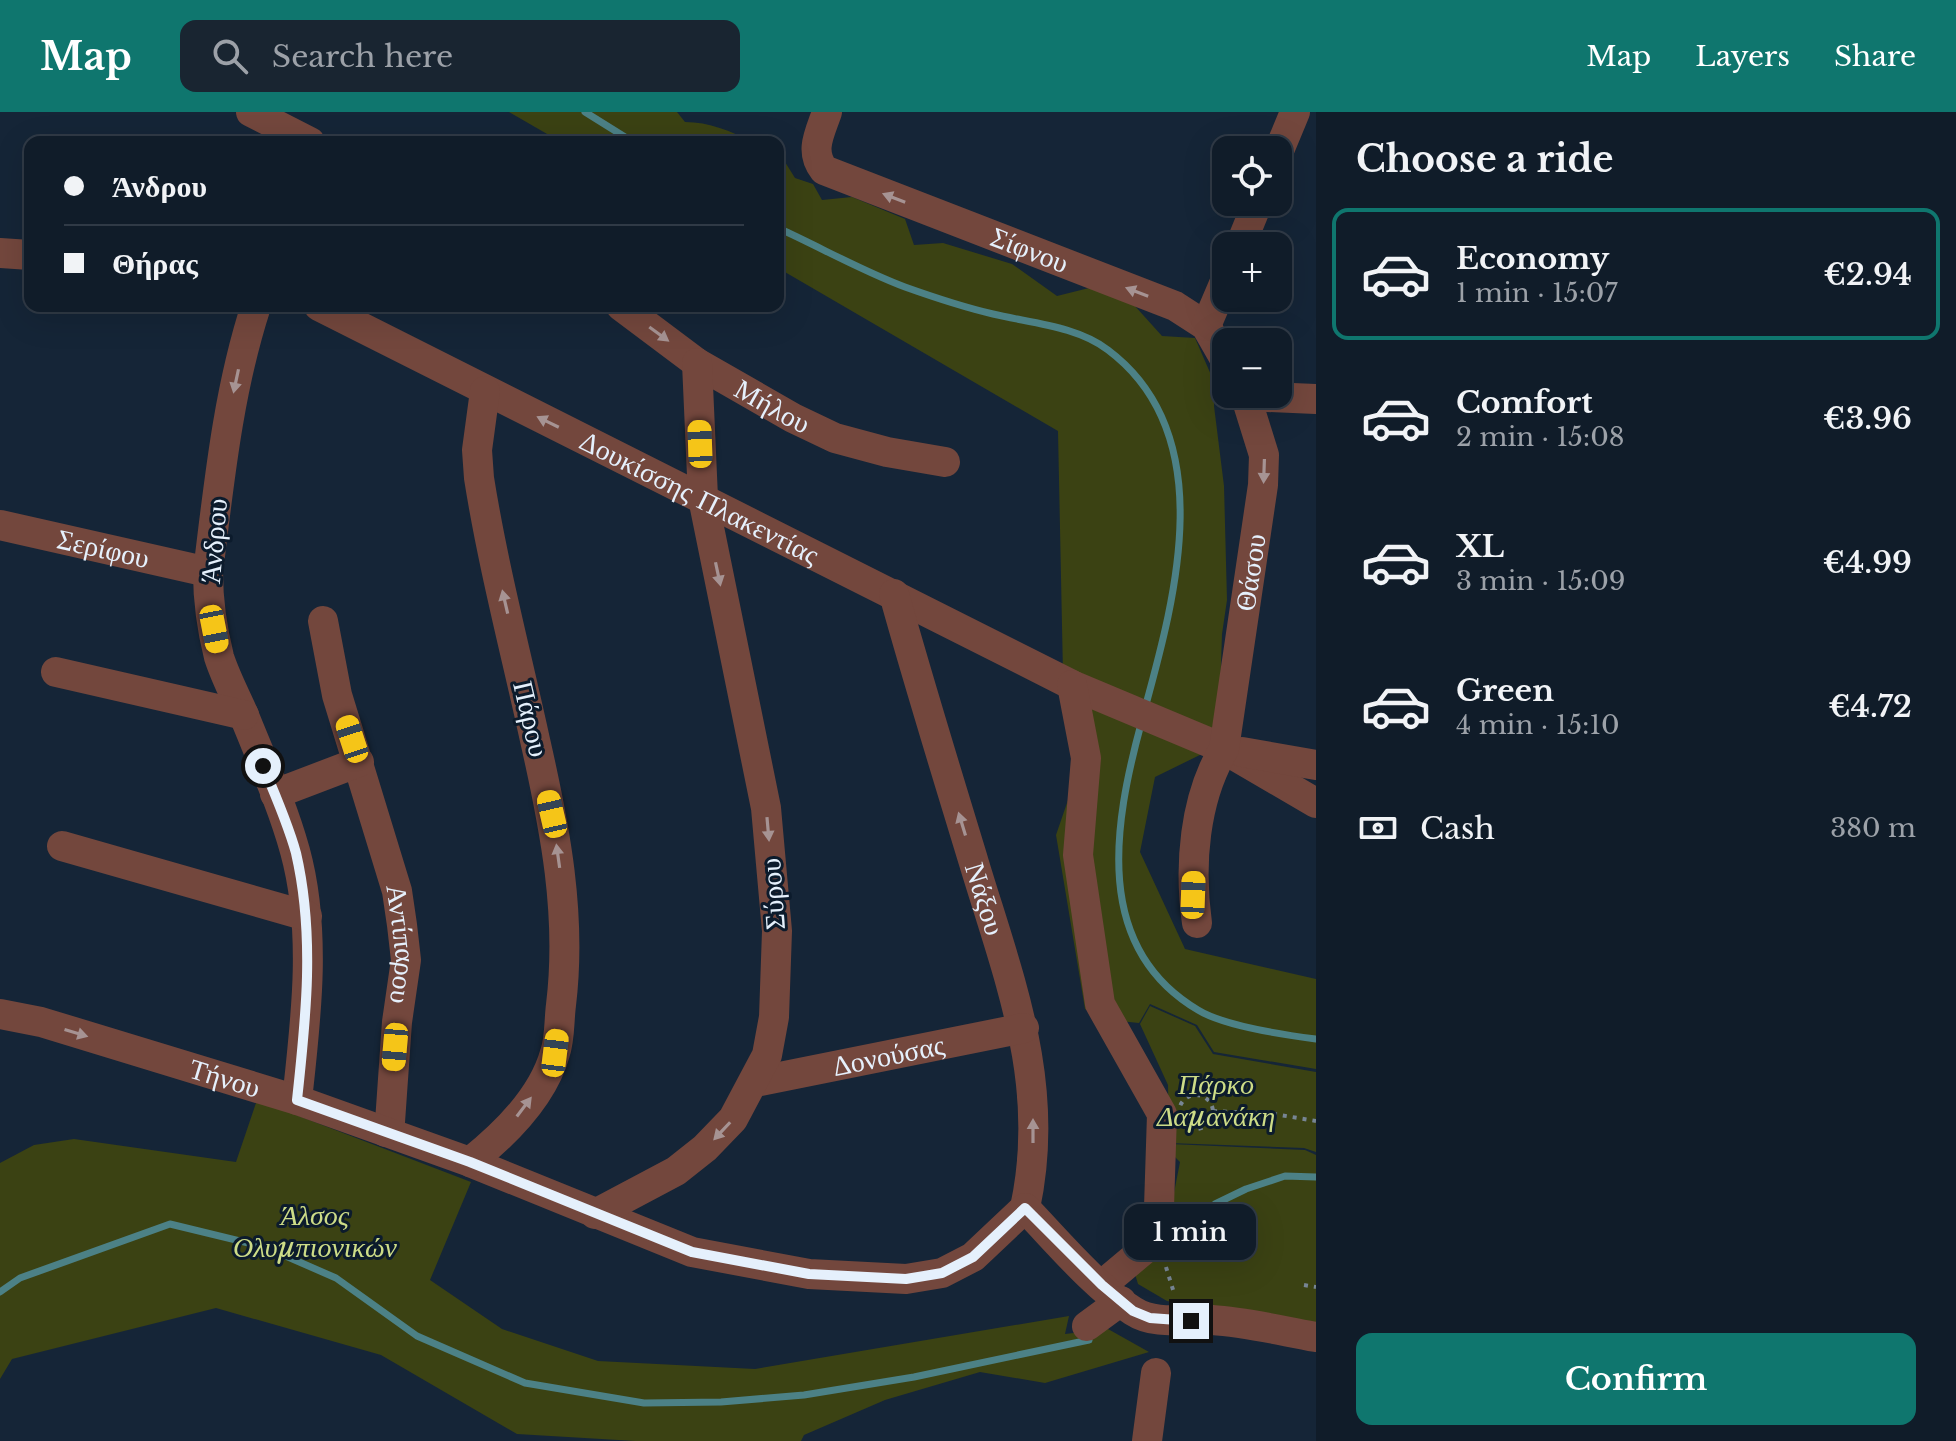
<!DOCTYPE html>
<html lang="en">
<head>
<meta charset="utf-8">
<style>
	:root { --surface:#101c29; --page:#192531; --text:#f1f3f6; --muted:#9ca1a8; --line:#303a46; --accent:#0f766e }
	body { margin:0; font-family:"Libre Baskerville",serif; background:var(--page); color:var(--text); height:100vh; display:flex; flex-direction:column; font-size:30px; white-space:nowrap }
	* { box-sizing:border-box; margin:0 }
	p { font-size:26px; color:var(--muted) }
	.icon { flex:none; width:44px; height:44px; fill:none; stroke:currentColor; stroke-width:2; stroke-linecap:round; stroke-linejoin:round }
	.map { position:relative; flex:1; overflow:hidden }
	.side { display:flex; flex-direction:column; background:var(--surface); width:640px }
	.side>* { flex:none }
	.guide { position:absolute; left:24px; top:24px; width:760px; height:176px; border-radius:16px; box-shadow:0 8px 32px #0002,0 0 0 2px var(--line); display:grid; align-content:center; height:176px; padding:0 40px; background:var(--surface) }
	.controls { position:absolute; left:1212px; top:24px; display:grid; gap:16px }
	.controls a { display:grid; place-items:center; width:80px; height:80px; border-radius:16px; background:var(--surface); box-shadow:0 8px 32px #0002,0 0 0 2px var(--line); font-size:40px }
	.end { position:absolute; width:36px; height:36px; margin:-18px; border:10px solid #e5f0fc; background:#111; box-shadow:0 0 0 4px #111 }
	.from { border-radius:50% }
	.bubble { position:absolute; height:56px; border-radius:16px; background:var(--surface); box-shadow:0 8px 32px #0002,0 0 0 2px var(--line); font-size:26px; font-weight:600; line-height:56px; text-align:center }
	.car { position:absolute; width:24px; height:48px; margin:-24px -12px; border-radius:10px; box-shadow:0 0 6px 2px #0007; background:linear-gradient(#f5c518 24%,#345 0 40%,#f5c518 0 76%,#345 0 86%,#f5c518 0) }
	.guide b { display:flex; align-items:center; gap:28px; height:76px; font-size:30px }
	.guide b+b { border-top:2px solid var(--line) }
	.guide i { width:20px; height:20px; background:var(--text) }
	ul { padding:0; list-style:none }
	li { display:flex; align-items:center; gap:24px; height:132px; margin:0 16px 12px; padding:0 24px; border:4px solid transparent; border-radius:16px }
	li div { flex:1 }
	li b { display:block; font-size:30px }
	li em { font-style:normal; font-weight:600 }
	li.current { border-color:var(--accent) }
	li>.icon { width:72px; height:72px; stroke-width:1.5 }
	h2 { padding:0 40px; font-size:36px; line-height:96px }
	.pay { display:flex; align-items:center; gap:20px; height:88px; padding:0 40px; font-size:30px }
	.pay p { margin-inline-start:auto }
	.primary-button { display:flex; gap:16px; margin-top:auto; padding:16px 40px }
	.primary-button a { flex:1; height:92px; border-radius:16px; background:var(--accent); color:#fff; font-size:32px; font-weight:600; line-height:92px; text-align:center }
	header { display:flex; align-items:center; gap:48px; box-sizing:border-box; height:112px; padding:0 40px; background:var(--accent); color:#fff }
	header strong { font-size:38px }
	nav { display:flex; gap:44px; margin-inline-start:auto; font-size:28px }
	.search { width:560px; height:72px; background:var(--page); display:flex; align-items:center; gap:20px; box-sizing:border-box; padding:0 28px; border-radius:16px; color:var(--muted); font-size:30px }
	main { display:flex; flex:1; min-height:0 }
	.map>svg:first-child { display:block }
	.green { fill:#3b4213 }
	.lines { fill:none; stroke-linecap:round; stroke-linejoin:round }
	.stream { stroke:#4c8186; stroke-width:7 }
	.path { stroke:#778594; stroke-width:4; stroke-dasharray:4 6; stroke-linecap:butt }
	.minor { stroke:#73473d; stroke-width:30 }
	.oneway { fill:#a69393 }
	.route { stroke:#e5f0fc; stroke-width:10 }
	.labels { text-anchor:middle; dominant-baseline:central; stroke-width:6; stroke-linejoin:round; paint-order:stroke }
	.street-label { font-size:28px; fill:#e5f0fc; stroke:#0c1b2c }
	.park-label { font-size:28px; font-style:italic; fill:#cddc87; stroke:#0c1b2c }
</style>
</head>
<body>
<header>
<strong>Map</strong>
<div class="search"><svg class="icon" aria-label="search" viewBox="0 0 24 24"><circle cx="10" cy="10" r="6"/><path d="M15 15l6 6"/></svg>Search here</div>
<nav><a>Map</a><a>Layers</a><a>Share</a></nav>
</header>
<main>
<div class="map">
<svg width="1316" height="1329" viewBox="0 0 1316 1329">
	<rect width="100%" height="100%" fill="#152537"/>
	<!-- green -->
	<g class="green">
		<path d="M509,0H677L685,10C709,10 731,19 752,30H561Z"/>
		<polygon points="778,45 785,50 795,66 813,72 822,88 852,85 905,107 914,133 943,131 1012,152 1057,184 1101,173 1125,183 1162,224 1195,226 1215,272 1214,294 1224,374 1227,488 1222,522 1220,582 1210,626 1063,562 1058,319 778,156"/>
		<polygon points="1086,589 1206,640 1155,665 1140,740 1185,837 1316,867 1316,957 1214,940 1197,913 1150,892 1139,911 1100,907 1085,897 1056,723 1080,653"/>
		<polygon points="1150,894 1195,914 1213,942 1316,960 1316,1040 1304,1036 1169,1031 1168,973 1140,912"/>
		<polygon points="257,988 471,1070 430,1168 502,1217 598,1249 755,1257 1069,1204 1065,1222 1108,1217 1149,1240 1045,1271 980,1260 885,1288 804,1323 801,1329 635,1329 517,1322 381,1243 216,1196 12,1247 0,1267 0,1051 34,1033 74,1027 236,1050"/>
		<polygon points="1170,1032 1305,1038 1316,1043 1316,1217 1167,1189 1138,1172 1132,1152 1166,1122 1180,1050 1173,1043"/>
	</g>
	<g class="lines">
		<!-- stream -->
		<g class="stream">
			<polyline points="585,0 633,30"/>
			<path d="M778,116C820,135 862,159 905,175C933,185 963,195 993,202C1030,211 1077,214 1108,238C1220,322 1176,483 1145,596"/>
			<path d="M1141,612C1114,712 1092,835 1198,898C1224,914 1285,923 1316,927"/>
			<polyline points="1182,1139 1215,1092 1246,1077 1285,1064 1316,1065"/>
			<polyline points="0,1180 20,1166 170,1112 265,1135 336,1166 417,1224 525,1271 644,1291 721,1290 804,1283 914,1265 1089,1228"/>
		</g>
		<!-- path -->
		<g class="path">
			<circle cx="1196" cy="1000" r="17"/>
			<polyline points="1213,999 1274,1002 1316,1009"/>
			<polyline points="1166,1155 1174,1181"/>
			<polyline points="1304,1173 1316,1175"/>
		</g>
		<!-- minor -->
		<g class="minor">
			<polyline points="251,0 310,30"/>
			<path id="s1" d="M827,0C820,21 809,39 824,58L1175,194L1206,214L1226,249"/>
			<polyline points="1278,41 1295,0"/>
			<polyline points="1240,134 1258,90"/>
			<polyline points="0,141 30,143"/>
			<path d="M256,194C228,280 219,371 208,460C208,488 212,517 219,545C225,564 235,583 243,601C261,646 282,692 295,739C317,819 306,907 297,988"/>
			<path id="s2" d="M319,194L1072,573L1220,635L1316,691"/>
			<path id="s3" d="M621,194L697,251L793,306L835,326L887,340L945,350"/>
			<polyline points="1206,214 1226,167"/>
			<polyline points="1246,284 1316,287"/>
			<path id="s4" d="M0,413L208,460"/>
			<path id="s5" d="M894,482C919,572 947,662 974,751C1009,867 1052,972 1025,1096"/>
			<path id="s6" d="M323,509L337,583L397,779L402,813L406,848L397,910L390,1010L386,1020"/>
			<polyline points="56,560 244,603"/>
			<polyline points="1072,573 1086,646 1078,743 1100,892 1162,1002 1158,1126 1102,1173"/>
			<polyline points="1242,640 1316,653"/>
			<polyline points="275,682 359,650"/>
			<polyline points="62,734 307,804"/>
			<path id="s7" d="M1197,811C1189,754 1194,687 1224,637L1263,373L1264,343L1245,282"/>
			<path id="s8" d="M0,902L41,910L297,988L470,1050L692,1140L809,1162L906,1167L942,1161L973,1145L1025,1096"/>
			<path id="s9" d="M755,970L1024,916"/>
			<path d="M470,1050C504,1023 543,985 555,941C560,927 559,908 561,893C572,803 555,716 535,628C516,541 493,454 479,366L477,338L485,279"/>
			<path d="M1025,1096C1056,1128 1095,1175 1133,1199C1156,1214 1186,1206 1212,1208C1246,1210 1282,1219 1316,1225"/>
			<polyline points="595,1102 676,1059 705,1036 733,1007 767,943 774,905 777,819 766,696 703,386 697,251"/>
			<polyline points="1087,1214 1121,1189"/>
			<polyline points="1147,1329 1156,1261"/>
		</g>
	</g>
	<!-- one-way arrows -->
	<defs><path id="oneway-solid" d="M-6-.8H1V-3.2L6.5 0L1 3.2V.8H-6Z" transform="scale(2)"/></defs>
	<g class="oneway">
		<use href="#oneway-solid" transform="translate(894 86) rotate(-159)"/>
		<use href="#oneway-solid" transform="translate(1137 180) rotate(-159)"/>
		<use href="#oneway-solid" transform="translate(659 222) rotate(36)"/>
		<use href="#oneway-solid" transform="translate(236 269) rotate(102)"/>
		<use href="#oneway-solid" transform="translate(548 310) rotate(-154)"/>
		<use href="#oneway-solid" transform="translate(1264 359) rotate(92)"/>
		<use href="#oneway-solid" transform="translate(718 462) rotate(78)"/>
		<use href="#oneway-solid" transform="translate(505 490) rotate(-103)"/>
		<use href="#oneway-solid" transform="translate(962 712) rotate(-107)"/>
		<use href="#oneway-solid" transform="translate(768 717) rotate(85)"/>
		<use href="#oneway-solid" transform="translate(558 744) rotate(-98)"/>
		<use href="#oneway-solid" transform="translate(76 921) rotate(17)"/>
		<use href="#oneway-solid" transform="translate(524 995) rotate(-53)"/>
		<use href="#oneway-solid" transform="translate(722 1019) rotate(133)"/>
		<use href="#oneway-solid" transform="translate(1033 1019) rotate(-90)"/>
	</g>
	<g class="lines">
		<!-- route -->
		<path class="route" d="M263,654C275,682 288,712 296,741C315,823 306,906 297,988L470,1050L692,1140L809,1162L906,1167L942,1161L973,1145L1025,1096L1102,1173L1133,1199L1150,1206L1191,1209"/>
	</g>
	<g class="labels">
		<!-- street labels -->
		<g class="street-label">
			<text stroke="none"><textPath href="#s1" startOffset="282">Σίφνου</textPath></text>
			<text stroke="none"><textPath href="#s3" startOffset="182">Μήλου</textPath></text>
			<text stroke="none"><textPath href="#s2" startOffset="426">Δουκίσσης Πλακεντίας</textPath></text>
			<text transform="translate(214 429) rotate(-85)">Άνδρου</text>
			<text stroke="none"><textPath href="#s4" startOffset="106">Σερίφου</textPath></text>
			<text stroke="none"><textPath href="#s7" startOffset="358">Θάσου</textPath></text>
			<text transform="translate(531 607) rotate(77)">Πάρου</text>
			<text transform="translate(773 782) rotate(-94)">Σύρου</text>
			<text stroke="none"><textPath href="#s5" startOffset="318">Νάξου</textPath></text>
			<text stroke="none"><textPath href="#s6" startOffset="334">Αντίπαρου</textPath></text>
			<text stroke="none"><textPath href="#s9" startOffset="136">Δονούσας</textPath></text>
			<text stroke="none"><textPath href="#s8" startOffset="234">Τήνου</textPath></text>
		</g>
		<!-- park labels -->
		<g class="park-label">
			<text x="1216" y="972">Πάρκο<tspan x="1216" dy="32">Δαμανάκη</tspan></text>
			<text x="315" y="1103">Άλσος<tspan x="315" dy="32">Ολυμπιονικών</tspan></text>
		</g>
	</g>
</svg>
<div class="controls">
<a><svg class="icon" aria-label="locate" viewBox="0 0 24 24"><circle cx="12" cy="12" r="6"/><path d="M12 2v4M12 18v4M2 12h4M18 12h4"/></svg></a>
<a>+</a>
<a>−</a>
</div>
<i class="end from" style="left:263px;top:654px"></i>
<i class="end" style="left:1191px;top:1209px"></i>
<div class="bubble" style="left:1124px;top:1092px;width:132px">1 min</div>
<i class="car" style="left:700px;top:332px;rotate:358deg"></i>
<i class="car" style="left:214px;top:517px;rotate:169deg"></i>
<i class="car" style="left:352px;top:627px;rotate:342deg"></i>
<i class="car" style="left:552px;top:702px;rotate:347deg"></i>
<i class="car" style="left:1193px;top:783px;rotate:2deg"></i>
<i class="car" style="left:395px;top:935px;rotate:185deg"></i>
<i class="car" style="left:555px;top:941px;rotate:7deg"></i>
<div class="guide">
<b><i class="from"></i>Άνδρου</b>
<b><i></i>Θήρας</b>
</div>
</div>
<section class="side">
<h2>Choose a ride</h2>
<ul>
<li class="current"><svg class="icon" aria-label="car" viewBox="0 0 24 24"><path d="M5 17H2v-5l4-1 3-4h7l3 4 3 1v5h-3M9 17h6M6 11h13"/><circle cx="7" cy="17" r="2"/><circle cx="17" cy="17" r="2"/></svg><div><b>Economy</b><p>1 min · 15:07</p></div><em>€2.94</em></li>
<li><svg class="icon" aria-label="car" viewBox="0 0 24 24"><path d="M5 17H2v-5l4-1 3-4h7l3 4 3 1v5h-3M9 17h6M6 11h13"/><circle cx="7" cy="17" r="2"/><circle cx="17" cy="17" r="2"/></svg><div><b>Comfort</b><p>2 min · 15:08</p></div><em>€3.96</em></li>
<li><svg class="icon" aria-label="car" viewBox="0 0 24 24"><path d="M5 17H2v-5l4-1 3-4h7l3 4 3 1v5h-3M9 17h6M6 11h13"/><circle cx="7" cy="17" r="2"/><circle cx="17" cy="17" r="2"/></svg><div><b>XL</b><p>3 min · 15:09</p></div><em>€4.99</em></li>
<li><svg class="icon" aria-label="car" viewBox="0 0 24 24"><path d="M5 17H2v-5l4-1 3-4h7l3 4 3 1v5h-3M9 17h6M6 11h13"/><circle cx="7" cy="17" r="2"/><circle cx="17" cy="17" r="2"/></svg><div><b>Green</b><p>4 min · 15:10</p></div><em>€4.72</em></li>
</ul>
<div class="pay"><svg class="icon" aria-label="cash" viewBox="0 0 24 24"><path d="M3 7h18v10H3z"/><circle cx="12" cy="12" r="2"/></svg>Cash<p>380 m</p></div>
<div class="primary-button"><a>Confirm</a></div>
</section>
</main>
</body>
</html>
